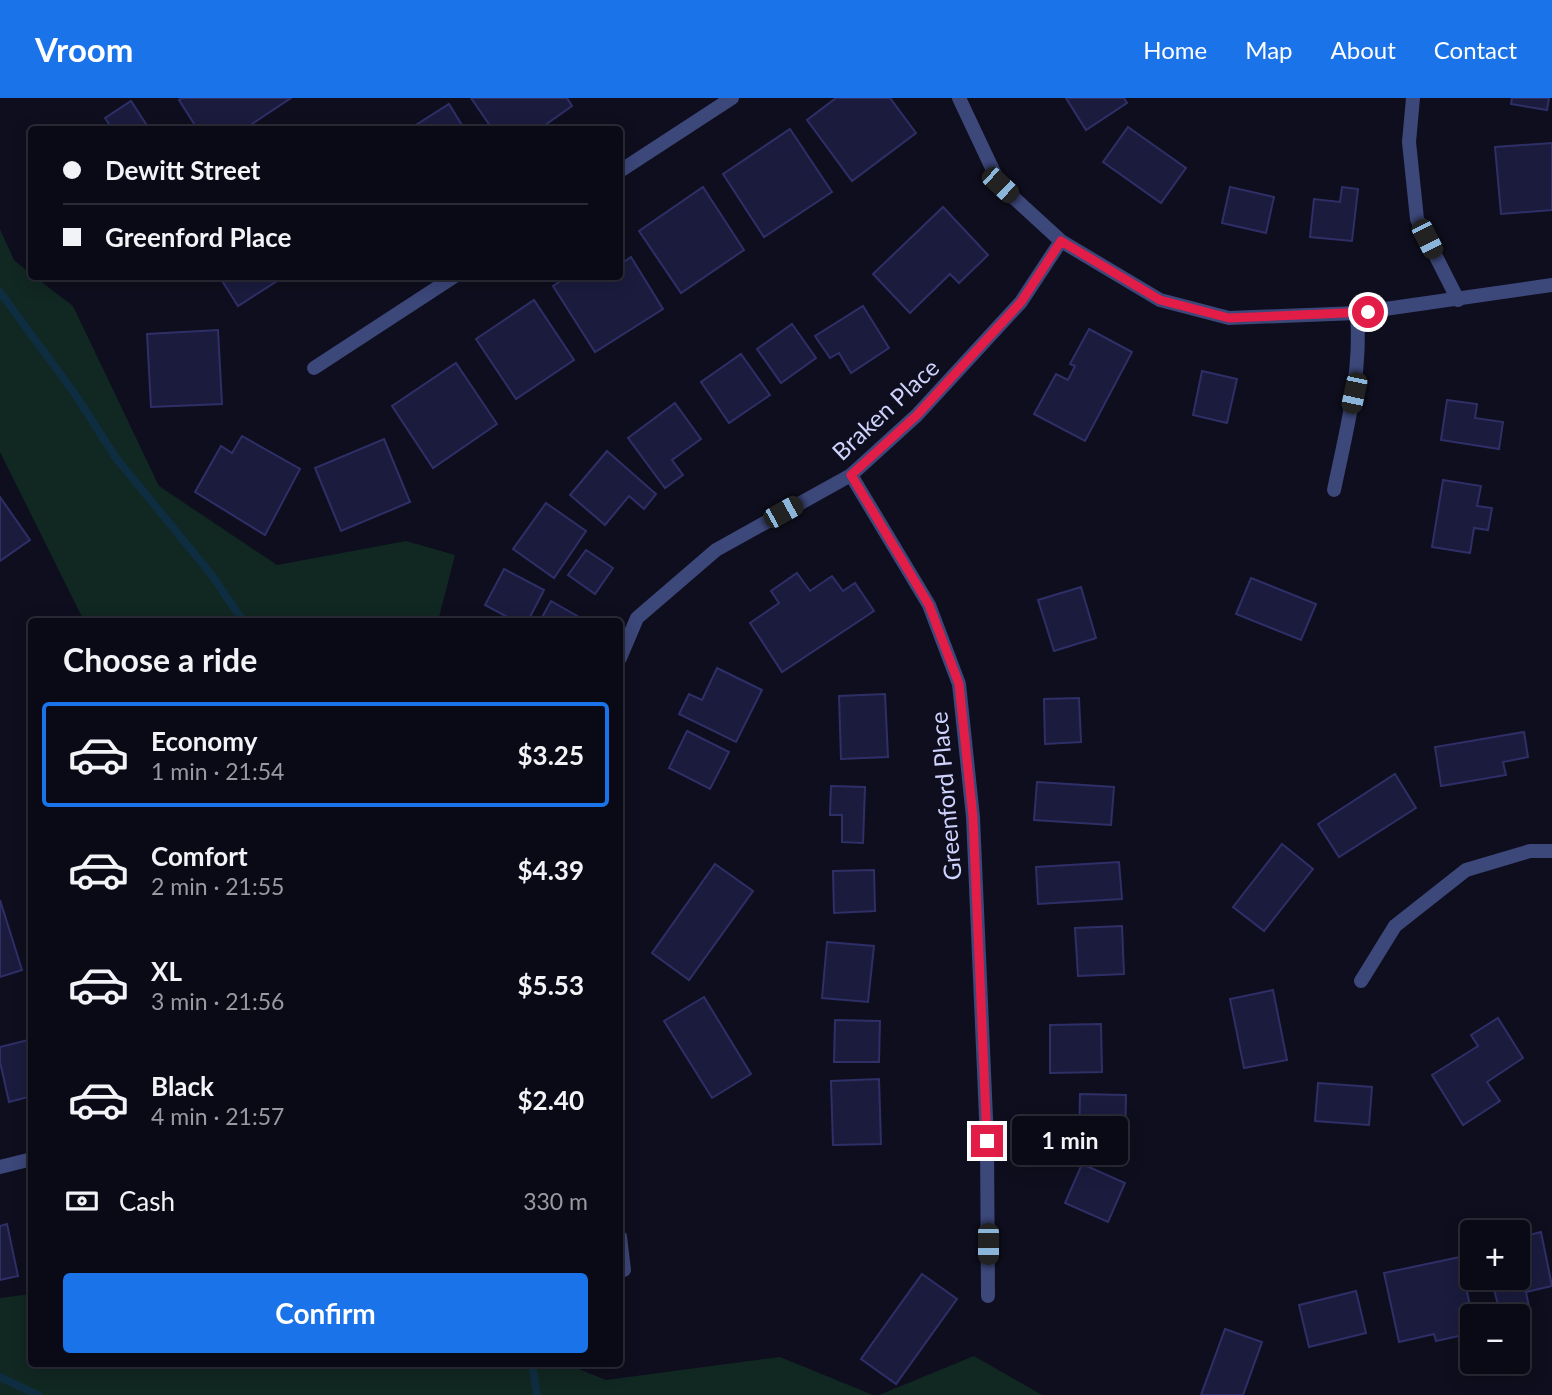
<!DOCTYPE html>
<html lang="en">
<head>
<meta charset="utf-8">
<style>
	:root { --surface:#0a0a16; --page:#13131f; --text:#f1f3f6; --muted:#999aa1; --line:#2a2b35; --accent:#1a73e8 }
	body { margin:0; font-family:Lato,sans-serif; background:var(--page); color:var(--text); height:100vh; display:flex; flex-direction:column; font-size:26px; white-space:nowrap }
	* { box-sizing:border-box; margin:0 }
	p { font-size:23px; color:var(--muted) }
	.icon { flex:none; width:38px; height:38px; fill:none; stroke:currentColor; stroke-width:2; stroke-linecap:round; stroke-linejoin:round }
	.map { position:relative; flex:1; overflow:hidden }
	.drawer { position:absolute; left:28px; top:520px; width:595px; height:749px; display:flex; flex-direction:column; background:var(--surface); border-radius:7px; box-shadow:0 4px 18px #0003,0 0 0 2px var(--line) }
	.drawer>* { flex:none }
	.banner { position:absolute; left:28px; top:28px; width:595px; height:154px; border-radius:7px; box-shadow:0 4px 18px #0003,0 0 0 2px var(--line); display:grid; align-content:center; height:154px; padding:0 35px; background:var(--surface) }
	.fabs { position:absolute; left:1460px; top:1122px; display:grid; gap:14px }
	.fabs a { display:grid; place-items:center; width:70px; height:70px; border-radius:7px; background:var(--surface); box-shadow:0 4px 18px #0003,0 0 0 2px var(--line); font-size:35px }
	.end { position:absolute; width:32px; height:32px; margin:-16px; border:9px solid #e11d48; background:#fff; box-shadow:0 0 0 4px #fff }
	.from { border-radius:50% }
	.bubble { position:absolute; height:49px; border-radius:7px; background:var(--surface); box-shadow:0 4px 18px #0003,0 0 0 2px var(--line); font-size:23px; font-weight:700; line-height:49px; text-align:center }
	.car { position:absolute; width:21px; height:42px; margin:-21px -10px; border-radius:9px; box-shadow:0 0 5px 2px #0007; background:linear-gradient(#222 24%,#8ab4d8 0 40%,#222 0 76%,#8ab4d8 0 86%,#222 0) }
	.banner b { display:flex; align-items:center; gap:24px; height:66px; font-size:26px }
	.banner b+b { border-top:2px solid var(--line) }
	.banner i { width:18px; height:18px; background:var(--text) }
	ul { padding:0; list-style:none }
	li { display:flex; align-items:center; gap:21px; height:105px; margin:0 14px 10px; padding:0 21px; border:4px solid transparent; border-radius:7px }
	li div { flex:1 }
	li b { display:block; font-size:26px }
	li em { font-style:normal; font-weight:700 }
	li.active { border-color:var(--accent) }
	li>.icon { width:63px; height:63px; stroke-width:1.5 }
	h2 { padding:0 35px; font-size:32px; line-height:84px }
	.pay { display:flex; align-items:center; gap:18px; height:77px; padding:0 35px; font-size:26px }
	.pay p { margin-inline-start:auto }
	.primary-button { display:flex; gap:14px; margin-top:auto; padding:14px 35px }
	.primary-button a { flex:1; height:80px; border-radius:7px; background:var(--accent); color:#fff; font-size:28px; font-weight:700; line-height:80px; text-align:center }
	header { display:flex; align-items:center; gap:42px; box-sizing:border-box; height:98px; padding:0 35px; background:var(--accent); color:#fff }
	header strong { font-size:33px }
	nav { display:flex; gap:38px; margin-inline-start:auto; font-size:24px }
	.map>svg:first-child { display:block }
	.green { fill:#112722 }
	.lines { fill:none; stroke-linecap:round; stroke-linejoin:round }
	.stream { stroke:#0f2d40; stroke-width:8 }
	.building { fill:#1b1b3e; stroke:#2f2f68; stroke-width:2 }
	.lane { stroke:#3c477a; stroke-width:14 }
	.street { stroke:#3c477a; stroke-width:14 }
	.route { stroke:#e11d48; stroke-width:9 }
	.labels { text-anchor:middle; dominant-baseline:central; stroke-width:5; stroke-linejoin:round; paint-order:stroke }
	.street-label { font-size:24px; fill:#ced2fc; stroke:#0e0e1e }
</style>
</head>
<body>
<header>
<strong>Vroom</strong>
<nav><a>Home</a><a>Map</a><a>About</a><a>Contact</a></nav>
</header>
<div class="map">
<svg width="1552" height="1297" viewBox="0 0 1552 1297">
	<rect width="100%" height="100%" fill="#0e0e1e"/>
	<!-- green -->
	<g class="green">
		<polygon points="0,131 14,162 31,176 32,178 35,179 73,208 159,388 277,467 406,443 455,457 438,523 84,523 0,354"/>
		<polygon points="31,1196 32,1265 564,1265 606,1282 780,1259 873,1297 0,1297 0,1200"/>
		<polygon points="974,1258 1042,1297 879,1297"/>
	</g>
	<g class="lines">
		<!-- stream -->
		<g class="stream">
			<polyline points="0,194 75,296 116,360 211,476 243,523"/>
			<polyline points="532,1265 537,1297"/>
			<polyline points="0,1279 38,1297"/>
		</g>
	</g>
	<!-- building -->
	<g class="building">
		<polygon points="182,0 291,0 243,32 198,32 179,2"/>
		<polygon points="471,0 567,0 572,8 538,32 493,32"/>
		<polygon points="836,0 890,0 916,35 852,83 807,22"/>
		<polygon points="1066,0 1124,0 1127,5 1086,32"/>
		<polygon points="1512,0 1549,0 1547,12 1511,6"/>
		<polygon points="131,3 150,32 113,32 105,20"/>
		<polygon points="449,6 465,32 408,32"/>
		<polygon points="1128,29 1186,70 1161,105 1103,64"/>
		<polygon points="790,31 832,94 764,139 723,76"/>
		<polygon points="1552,45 1552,112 1501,116 1495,49"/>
		<polygon points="703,89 744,152 681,195 639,133"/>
		<polygon points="1230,89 1274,99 1266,135 1222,125"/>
		<polygon points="1342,89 1358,91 1352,143 1310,139 1314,101 1340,104"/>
		<polygon points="943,109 988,157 959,185 950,176 910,215 873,176"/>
		<polygon points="631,159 663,211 595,254 553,188 568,178 620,178 620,163 621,166"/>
		<polygon points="219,178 285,178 238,208"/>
		<polygon points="534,202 574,262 516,301 476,241"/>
		<polygon points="863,208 889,250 851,275 839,255 830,260 815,238"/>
		<polygon points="792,226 816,260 781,285 757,251"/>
		<polygon points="1089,231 1132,254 1085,343 1034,316 1056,276 1068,282 1075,268 1070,266"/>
		<polygon points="218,232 222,306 151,309 147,236"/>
		<polygon points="741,256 770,297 729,325 701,284"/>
		<polygon points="456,265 497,326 433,370 392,308"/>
		<polygon points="1202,273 1237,281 1227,325 1193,317"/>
		<polygon points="1447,302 1477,306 1475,320 1503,324 1499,351 1441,342"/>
		<polygon points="675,305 701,341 672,362 683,377 665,390 628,340"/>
		<polygon points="242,338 300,371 265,437 195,394 221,348 232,355"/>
		<polygon points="384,341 410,404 341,433 315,370"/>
		<polygon points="607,353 656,396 644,411 629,398 605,427 570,397"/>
		<polygon points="1443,382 1481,388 1477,408 1492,410 1488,432 1474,430 1470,455 1432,449"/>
		<polygon points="0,399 30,442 0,463"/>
		<polygon points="546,405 586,433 554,480 513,451"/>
		<polygon points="586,452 613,470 595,496 568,477"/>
		<polygon points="504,471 544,492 528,523 515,523 485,507"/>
		<polygon points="797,475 810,493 832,478 843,493 855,485 874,513 782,574 750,525 779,505 771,493"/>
		<polygon points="1251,480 1316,506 1301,542 1236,516"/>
		<polygon points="1081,489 1096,540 1054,553 1038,502"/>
		<polygon points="551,503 579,519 576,523 540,523"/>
		<polygon points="717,570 762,592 736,644 679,616 689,596 702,602"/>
		<polygon points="885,596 888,659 841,661 839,598"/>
		<polygon points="1079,600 1081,644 1045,646 1044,601"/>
		<polygon points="687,633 729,654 710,691 669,670"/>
		<polygon points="1524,634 1528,659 1503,664 1506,677 1441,688 1435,649"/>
		<polygon points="1395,676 1416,710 1339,759 1318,726"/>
		<polygon points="1037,684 1114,689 1111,727 1034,722"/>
		<polygon points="831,688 865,689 863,745 842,744 842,717 830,717"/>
		<polygon points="1282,746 1313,771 1264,833 1233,809"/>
		<polygon points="1119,764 1122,801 1038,806 1036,769"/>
		<polygon points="715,766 753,793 689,882 652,855"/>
		<polygon points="874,772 875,813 834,815 833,773"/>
		<polygon points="0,802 22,872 0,879"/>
		<polygon points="1122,828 1124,876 1078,878 1075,830"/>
		<polygon points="827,844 874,848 868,904 822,900"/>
		<polygon points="1273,892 1287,962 1244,970 1230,901"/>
		<polygon points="704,899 751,976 712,1000 664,923"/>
		<polygon points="1498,920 1523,960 1487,984 1500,1003 1463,1027 1432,977 1478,948 1471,937"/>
		<polygon points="835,922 880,923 879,964 834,964"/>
		<polygon points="1101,926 1102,974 1050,975 1050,927"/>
		<polygon points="32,941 32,998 9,1004 0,964 0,949"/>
		<polygon points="879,981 881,1046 833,1047 831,983"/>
		<polygon points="1318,985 1372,989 1369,1027 1315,1023"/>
		<polygon points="1080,996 1126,997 1125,1040 1079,1039"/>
		<polygon points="1082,1066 1125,1085 1108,1124 1065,1105"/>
		<polygon points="7,1126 18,1178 0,1182 0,1128"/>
		<polygon points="1541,1134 1552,1188 1526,1194 1531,1218 1517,1222 1517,1218 1501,1218 1491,1180 1517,1180 1517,1140"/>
		<polygon points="1460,1159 1472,1218 1472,1235 1436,1243 1434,1236 1399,1244 1384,1175"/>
		<polygon points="922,1176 957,1201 896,1286 861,1261"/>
		<polygon points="1356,1193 1366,1235 1309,1249 1299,1207"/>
		<polygon points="1225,1231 1262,1244 1243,1297 1201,1297"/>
	</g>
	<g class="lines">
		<!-- lane -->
		<g class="lane">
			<polyline points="987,1043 988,1198"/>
			<polyline points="0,1069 32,1061"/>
		</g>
		<!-- street -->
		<g class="street">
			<polyline points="959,0 1000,87 1061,143 1160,202 1229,220 1357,215 1552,187"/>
			<polyline points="1413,0 1409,44 1417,121 1458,202"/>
			<polyline points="620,73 732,0"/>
			<polyline points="314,270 455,178"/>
			<polyline points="851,377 929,507 959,586 973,719 987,1043"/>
			<path d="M1334,392C1346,334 1362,275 1357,215"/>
			<polyline points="620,560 637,520 716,452 851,377 917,317 1021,204 1061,143"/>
			<polyline points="1361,883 1395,828 1466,772 1530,753 1552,753"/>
			<polyline points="620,1139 624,1172"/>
		</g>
	</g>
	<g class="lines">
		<!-- route -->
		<polyline class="route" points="987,1043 973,719 959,586 929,507 851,377 917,317 1021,204 1061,143 1160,202 1229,220 1368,214"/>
	</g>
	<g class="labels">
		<!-- street labels -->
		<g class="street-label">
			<text transform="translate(885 311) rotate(-43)">Braken Place</text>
			<text transform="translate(945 698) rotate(-95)">Greenford Place</text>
		</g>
	</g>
</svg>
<div class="fabs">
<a>+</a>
<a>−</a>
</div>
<i class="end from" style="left:1368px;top:214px"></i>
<i class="end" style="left:987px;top:1043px"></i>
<div class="bubble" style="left:1012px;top:1018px;width:116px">1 min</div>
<i class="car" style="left:1000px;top:87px;rotate:133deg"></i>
<i class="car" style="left:1427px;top:141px;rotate:153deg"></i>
<i class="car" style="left:1354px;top:295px;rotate:192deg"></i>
<i class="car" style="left:783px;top:414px;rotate:61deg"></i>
<i class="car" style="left:988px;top:1146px;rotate:180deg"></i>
<div class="banner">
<b><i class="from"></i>Dewitt Street</b>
<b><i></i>Greenford Place</b>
</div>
<section class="drawer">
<h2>Choose a ride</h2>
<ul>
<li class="active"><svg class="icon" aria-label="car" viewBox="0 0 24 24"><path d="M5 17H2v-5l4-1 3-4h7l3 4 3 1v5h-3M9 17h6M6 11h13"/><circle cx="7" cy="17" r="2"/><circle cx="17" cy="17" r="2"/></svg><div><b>Economy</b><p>1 min · 21:54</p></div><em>$3.25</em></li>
<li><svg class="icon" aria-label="car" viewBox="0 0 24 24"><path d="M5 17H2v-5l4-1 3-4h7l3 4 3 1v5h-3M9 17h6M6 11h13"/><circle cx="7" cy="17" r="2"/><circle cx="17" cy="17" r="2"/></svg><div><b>Comfort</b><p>2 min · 21:55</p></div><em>$4.39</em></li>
<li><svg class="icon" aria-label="car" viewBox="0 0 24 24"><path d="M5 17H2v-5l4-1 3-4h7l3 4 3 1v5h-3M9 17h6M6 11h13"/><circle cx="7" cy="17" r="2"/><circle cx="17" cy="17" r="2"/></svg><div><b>XL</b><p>3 min · 21:56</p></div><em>$5.53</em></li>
<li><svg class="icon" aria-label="car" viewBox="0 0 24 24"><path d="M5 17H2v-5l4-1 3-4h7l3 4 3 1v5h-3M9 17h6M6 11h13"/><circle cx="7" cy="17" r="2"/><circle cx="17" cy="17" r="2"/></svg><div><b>Black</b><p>4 min · 21:57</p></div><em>$2.40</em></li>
</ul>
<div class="pay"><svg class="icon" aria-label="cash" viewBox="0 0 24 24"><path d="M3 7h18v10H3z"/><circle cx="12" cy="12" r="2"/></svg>Cash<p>330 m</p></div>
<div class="primary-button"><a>Confirm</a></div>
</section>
</div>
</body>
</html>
